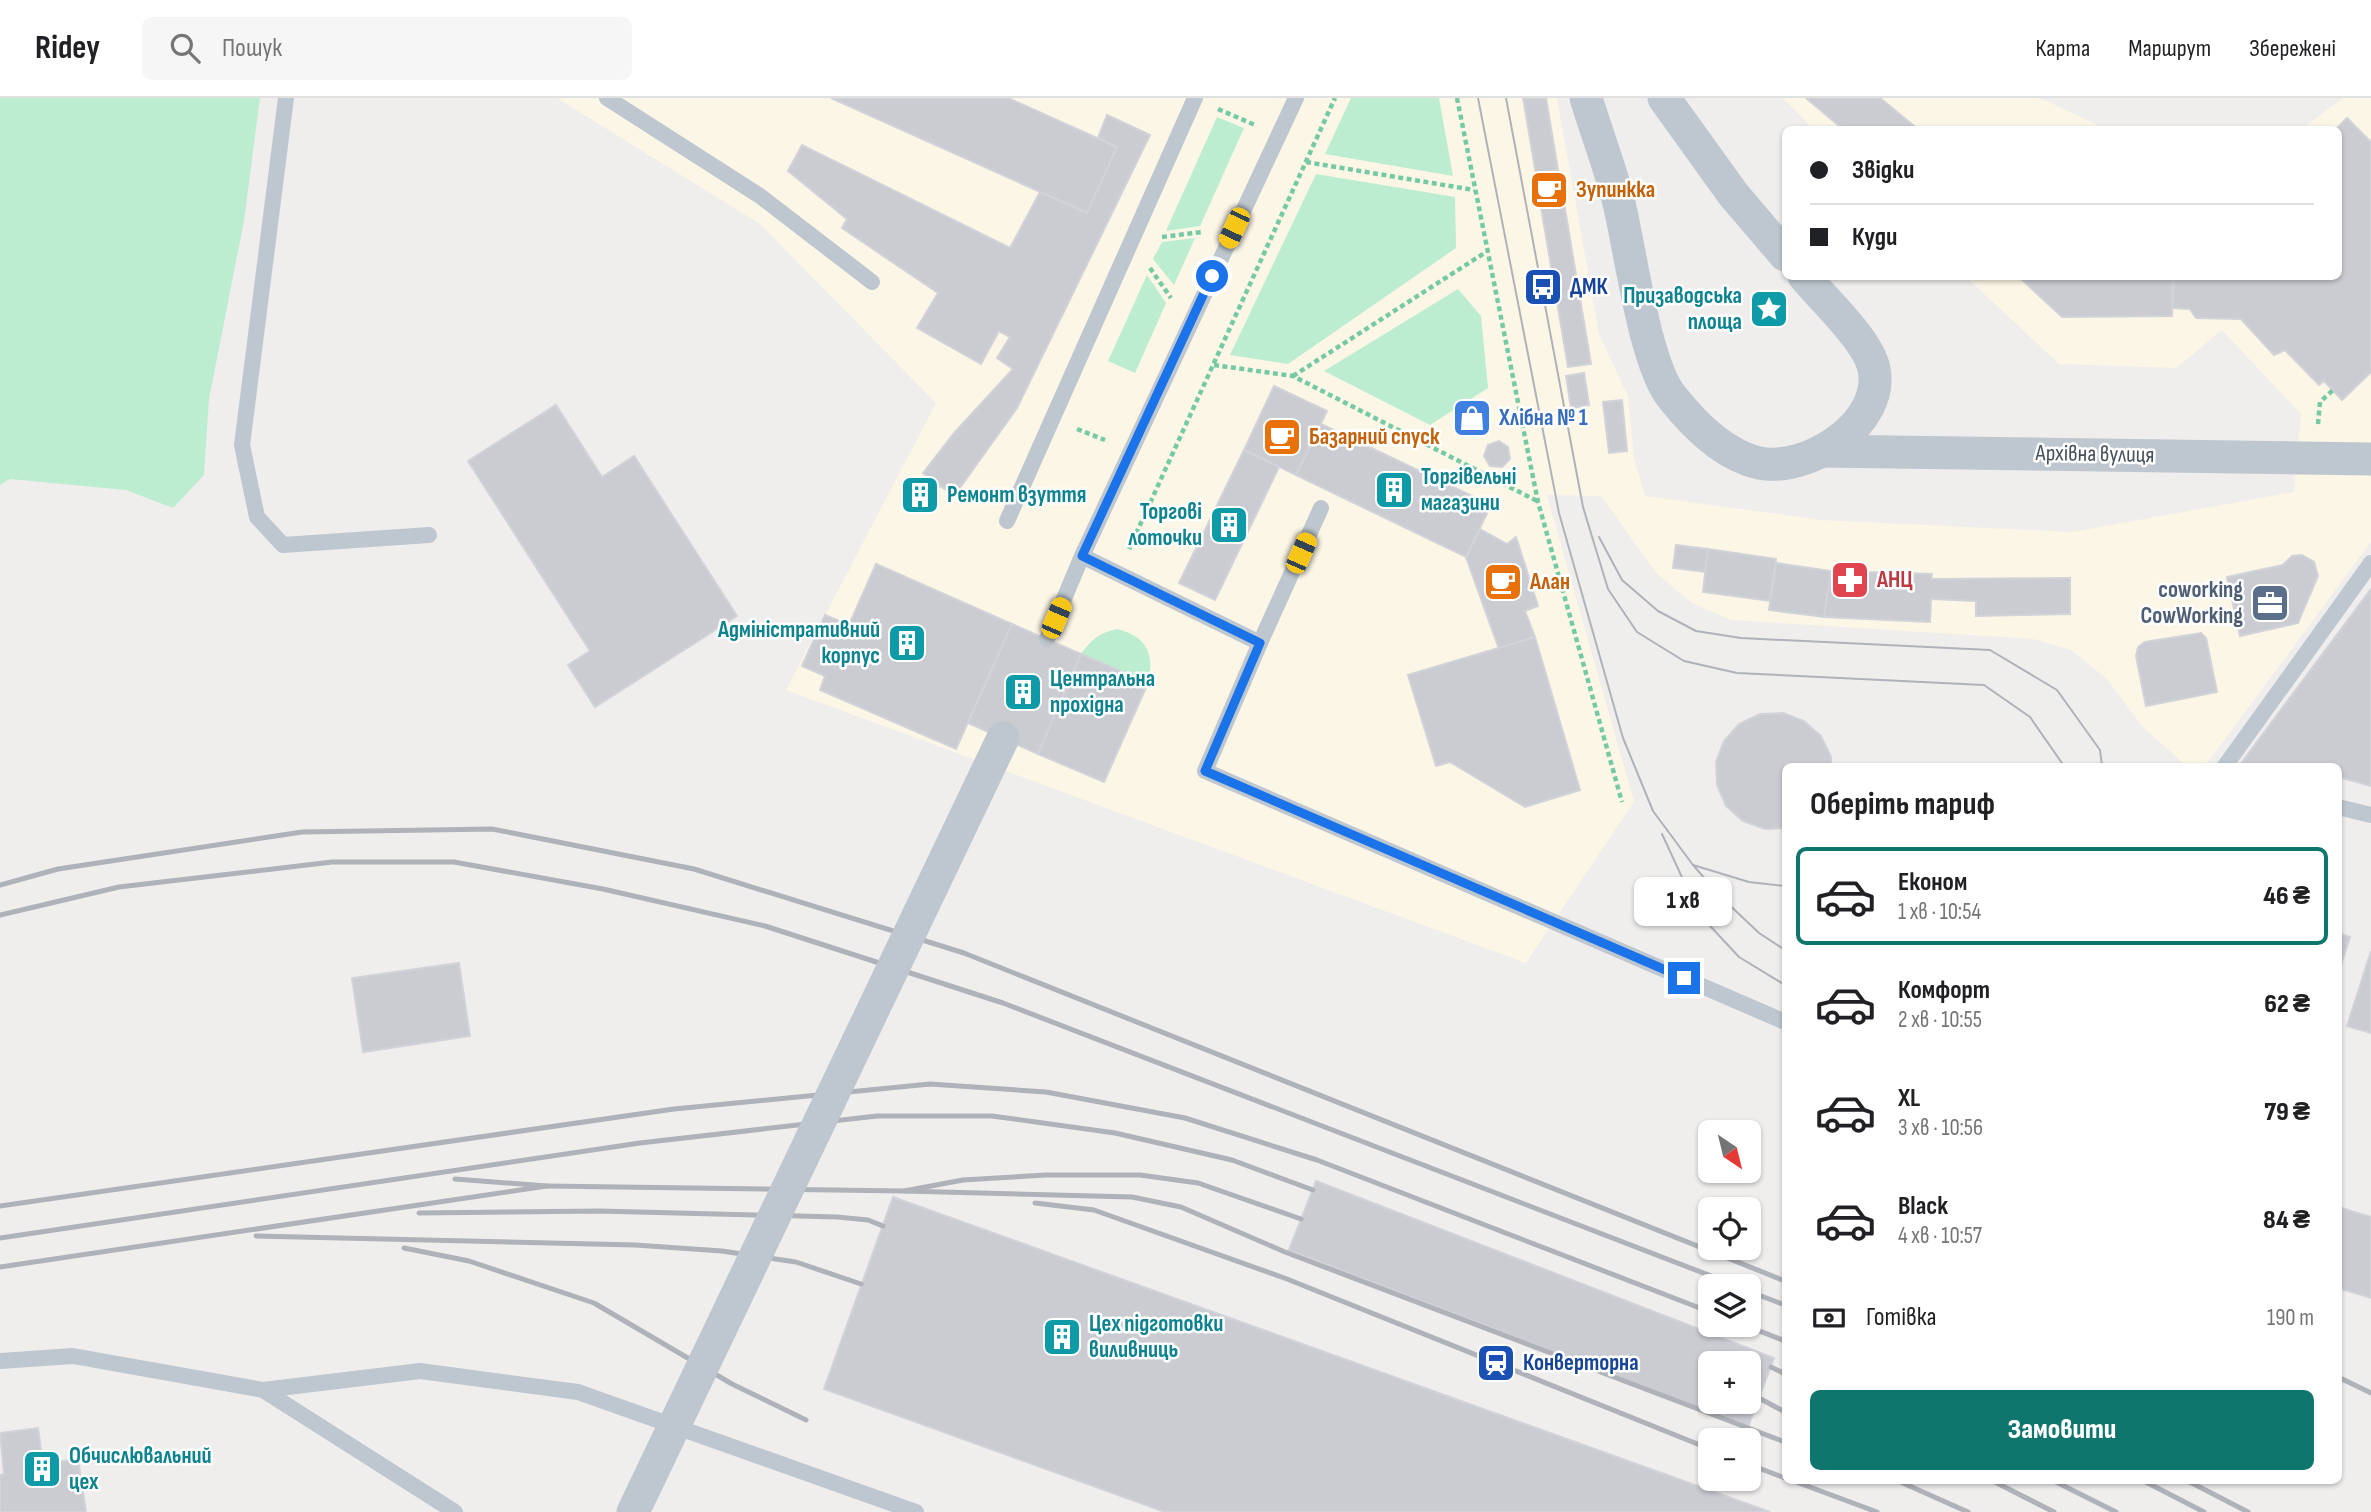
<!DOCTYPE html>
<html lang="uk">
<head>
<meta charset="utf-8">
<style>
	:root { --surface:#fff; --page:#f6f6f6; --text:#202124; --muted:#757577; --line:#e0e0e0; --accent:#0f766e }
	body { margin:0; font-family:"Sofia Sans Condensed",sans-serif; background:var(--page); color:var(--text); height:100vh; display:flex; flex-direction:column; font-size:26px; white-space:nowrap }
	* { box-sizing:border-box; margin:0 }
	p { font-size:23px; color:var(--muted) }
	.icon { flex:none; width:38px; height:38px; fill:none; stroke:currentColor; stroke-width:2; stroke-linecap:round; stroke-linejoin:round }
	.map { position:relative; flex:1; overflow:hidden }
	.sheet { position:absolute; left:1782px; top:665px; width:560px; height:721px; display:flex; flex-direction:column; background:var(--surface); border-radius:10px; box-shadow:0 2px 5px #0004 }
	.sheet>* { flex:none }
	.top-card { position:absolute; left:1782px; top:28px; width:560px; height:154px; border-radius:10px; box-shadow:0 2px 5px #0004; display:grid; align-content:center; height:154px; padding:0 28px; background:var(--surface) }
	.needle { width:46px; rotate:145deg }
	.fabs { position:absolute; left:1698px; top:1022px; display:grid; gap:14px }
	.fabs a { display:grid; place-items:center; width:63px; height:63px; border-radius:10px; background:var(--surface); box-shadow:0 2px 5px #0004; font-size:35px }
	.end { position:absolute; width:32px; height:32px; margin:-16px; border:9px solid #1a73e8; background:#fff; box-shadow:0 0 0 4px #fff }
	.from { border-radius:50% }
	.bubble { position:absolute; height:49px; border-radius:10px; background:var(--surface); box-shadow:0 2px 5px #0004; font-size:23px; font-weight:800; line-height:49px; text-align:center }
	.car { position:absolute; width:21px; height:42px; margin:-21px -10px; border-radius:9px; box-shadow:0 0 5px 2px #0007; background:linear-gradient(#f5c518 24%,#345 0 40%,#f5c518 0 76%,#345 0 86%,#f5c518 0) }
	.top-card b { display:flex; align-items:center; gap:24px; height:66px; font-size:26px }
	.top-card b+b { border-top:2px solid var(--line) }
	.top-card i { width:18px; height:18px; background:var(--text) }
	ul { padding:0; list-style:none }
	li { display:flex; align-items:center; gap:21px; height:98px; margin:0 14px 10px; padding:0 14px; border:4px solid transparent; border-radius:10px }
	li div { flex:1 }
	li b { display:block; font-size:26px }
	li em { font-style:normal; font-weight:800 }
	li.selected { border-color:var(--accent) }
	li>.icon { width:63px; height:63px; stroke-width:1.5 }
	h2 { padding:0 28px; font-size:32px; line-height:84px }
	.pay { display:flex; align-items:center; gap:18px; height:77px; padding:0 28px; font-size:26px }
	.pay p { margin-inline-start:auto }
	.cta { display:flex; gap:14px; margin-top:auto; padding:14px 28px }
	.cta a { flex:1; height:80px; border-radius:10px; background:var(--accent); color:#fff; font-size:28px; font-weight:800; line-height:80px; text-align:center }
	header { display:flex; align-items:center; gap:42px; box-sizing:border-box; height:98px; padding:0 35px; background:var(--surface); border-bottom:2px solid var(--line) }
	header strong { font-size:33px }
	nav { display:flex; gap:38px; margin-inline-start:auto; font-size:24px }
	.search { width:490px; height:63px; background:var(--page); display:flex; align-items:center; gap:18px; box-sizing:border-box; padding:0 24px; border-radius:10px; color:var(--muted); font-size:26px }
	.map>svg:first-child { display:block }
	.commercial { fill:#fbf6e6 }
	.green { fill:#bcedd1 }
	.building { fill:#caccd2; stroke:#d1d3d9; stroke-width:2; fill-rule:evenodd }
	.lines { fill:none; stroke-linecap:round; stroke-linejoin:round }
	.path { stroke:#75caa3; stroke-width:4.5; stroke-dasharray:5 3.5; stroke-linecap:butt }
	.service { stroke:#bec7cf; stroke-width:16 }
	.minor { stroke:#bec7cf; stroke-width:33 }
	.tram { stroke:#afb2b8; stroke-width:2 }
	.rail { stroke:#afb2b8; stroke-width:5 }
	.minor-bridge { stroke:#bec7cf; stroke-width:33 }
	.route { stroke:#1a73e8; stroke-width:9 }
	.labels { text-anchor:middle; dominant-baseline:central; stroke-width:5; stroke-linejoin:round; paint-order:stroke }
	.food-label { font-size:23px; font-weight:bold; fill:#c56008; stroke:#fff; text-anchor:start }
	.transit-label { font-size:23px; font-weight:bold; fill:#164399; stroke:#fff; text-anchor:start }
	.culture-label { font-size:23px; font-weight:bold; fill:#0d838f; stroke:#fff; text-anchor:start }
	.shop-label { font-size:23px; font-weight:bold; fill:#366cbe; stroke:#fff; text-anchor:start }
	.street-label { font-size:23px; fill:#46505a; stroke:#fff }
	.health-label { font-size:23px; font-weight:bold; fill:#be3a42; stroke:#fff; text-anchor:start }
	.service-label { font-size:23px; font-weight:bold; fill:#4e5e75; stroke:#fff; text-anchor:end }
</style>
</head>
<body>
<header>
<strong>Ridey</strong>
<div class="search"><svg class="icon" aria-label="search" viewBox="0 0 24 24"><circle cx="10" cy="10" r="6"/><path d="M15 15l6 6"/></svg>Пошук</div>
<nav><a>Карта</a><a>Маршрут</a><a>Збережені</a></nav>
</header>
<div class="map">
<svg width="2371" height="1414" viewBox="0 0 2371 1414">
	<rect width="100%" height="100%" fill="#f0eded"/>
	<!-- commercial -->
	<g class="commercial">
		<polygon points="557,0 1557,0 1599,236 1628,298 1634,360 1645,398 1822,422 2072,434 2294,394 2301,316 2222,232 2176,270 2059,266 1966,179 2338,178 2338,32 2302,31 2343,0 2371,0 2371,444 2205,668 2186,668 2142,628 2107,581 2071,552 2033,541 1731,522 1692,505 1657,476 1601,398 1547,397 1634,704 1526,865 786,592 936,305 760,126"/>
		<polygon points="1783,0 2040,0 2106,31 1813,31"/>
	</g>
	<!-- green -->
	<g class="green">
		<polygon points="0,0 260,0 244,123 209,301 204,377 173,410 126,392 10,381 0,387"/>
		<polygon points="1351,0 1439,0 1453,78 1325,56"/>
		<polygon points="1217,19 1244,30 1200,128 1166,133"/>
		<polygon points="1316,76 1455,99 1456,150 1288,266 1230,257"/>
		<polygon points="1195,140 1174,187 1153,161 1162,144"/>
		<polygon points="1147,177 1166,205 1135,275 1108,263"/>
		<polygon points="1458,191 1481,218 1488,290 1430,327 1324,273"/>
		<path d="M1117,531C1147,538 1155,557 1148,585L1081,556C1092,541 1099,535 1117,531Z"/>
	</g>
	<!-- building -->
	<g class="building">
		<polygon points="831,0 1008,0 1117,49 1087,115"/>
		<polygon points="1523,0 1546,0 1558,72 1536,76"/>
		<polygon points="1806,0 1880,0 1919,32 1844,32"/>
		<polygon points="1107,17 1150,37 1017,310 954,398 923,375 955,334 1013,271 997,260 1010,239 999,233 981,266 917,230 938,195 842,130 847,121 788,73 802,47 1010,150 1040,94 1087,115 1117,49 1098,40"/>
		<polygon points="2347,20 2371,44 2371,274 2342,302 2324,283 2319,287 2285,252 2274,257 2241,221 2196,220 2190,211 2173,210 2173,178 2338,178 2338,32 2335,32"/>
		<polygon points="1558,72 1564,105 1541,109 1536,76"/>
		<polygon points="1564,105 1591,266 1568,269 1541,109"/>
		<polygon points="2018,178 2173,178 2172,218 2062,219"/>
		<polygon points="1584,275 1589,307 1571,310 1566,278"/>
		<polygon points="1274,288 1327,313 1296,377 1244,352"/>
		<polygon points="1622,302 1627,353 1609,355 1603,304"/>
		<polygon points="556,307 602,379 634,358 737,518 595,609 568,567 590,553 468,363"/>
		<polygon points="1474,309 1483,316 1485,327 1477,336 1465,334 1459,324 1463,313"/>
		<polygon points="1321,326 1491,407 1466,459 1296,377"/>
		<polygon points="1499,343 1508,349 1510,361 1502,369 1490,368 1484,358 1488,347"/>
		<polygon points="1244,352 1279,369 1215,502 1179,485"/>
		<polygon points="927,380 939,389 913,413 902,404"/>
		<polygon points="1480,431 1507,446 1516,439 1538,508 1525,513 1535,539 1499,551 1466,459"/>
		<polygon points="1676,447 1708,451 1705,474 1673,470"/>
		<polygon points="1708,451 1776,461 1770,503 1703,494"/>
		<polygon points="2302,457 2314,464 2318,478 2298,525 2240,538 2227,479 2283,467 2292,458"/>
		<polygon points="1776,465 1831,473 1824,519 1769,512"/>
		<polygon points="876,466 1012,526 956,651 820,592 825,578 802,568 825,517 849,527"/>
		<polygon points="1831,473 1932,476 1931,481 2070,480 2070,516 1976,518 1976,503 1931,501 1930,524 1824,519"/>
		<polygon points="2371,491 2371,688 2338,679 2338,668 2239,668"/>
		<polygon points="1012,526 1081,556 1038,656 968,625"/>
		<polygon points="2201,535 2206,540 2217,594 2146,608 2136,558 2138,549 2145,544"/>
		<polygon points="1535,539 1580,692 1525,709 1450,664 1436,668 1408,577"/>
		<polygon points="1081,556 1148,585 1104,684 1038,656"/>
		<polygon points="1783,615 1804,623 1821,638 1831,659 1831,668 1785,668 1785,730 1765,731 1743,723 1726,708 1717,687 1716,664 1724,643 1739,626 1760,616"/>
		<polygon points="2338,835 2350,839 2338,876"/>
		<polygon points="2371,853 2371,935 2347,928"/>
		<polygon points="459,865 470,938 363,954 352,880"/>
		<path d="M1316,1083L1774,1260L1748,1329L1289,1152ZM1710,1265H1748V1304H1710Z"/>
		<polygon points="893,1099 1770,1414 1165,1414 824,1291"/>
		<polygon points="2338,1109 2371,1119 2371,1200 2338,1190"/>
		<polygon points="38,1330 43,1366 78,1361 86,1414 0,1414 0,1377 4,1376 0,1335"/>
	</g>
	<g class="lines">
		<!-- path -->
		<g class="path">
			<polyline points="1457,0 1538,404 1622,704"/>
			<polyline points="1218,11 1255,27"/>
			<polyline points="1306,64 1474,92"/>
			<polyline points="1162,139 1202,134"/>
			<polyline points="1150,170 1171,200"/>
			<polyline points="1214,267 1293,278 1537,403"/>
			<polyline points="1293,278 1486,154"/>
			<polyline points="2318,326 2320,304 2333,292"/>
			<polyline points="1077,331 1105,342"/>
			<polyline points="1129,451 1335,0"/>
		</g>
		<!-- service -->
		<g class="service">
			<polyline points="286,0 242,347 257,419 283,447 429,437"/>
			<polyline points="607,0 760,98 872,184"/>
			<polyline points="1007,423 1195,0"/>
			<polyline points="1082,458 1260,545 1205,673 1785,924"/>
			<polyline points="1047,541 1082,458 1296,0"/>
			<polyline points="1260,545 1321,410"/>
			<polyline points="2225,668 2371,465"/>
			<polyline points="2338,709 2371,717"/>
			<polyline points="0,1263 73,1258 263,1292 455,1414"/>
			<polyline points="263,1292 420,1273 578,1294 916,1414"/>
		</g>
		<!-- minor -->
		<g class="minor">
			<path d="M1586,0C1596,33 1609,67 1618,101C1630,148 1644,265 1672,299C1694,327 1724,357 1759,365C1808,375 1885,325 1874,271C1868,242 1823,201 1804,178"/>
			<polyline points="1664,0 1733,96 1785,157"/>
			<polyline points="1821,353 2371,361"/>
		</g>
		<!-- tram -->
		<g class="tram">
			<polyline points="1478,0 1559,415 1623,640 1653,713 1693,767 1720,798 1759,835 1785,852"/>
			<polyline points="1506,0 1583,409 1608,491 1637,534 1684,563 1737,575 1984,587 2030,619 2064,668"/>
			<polyline points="1599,439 1622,482 1658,513 1696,533 1741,540 1990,552 2057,592 2100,652 2102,668"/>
			<polyline points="1662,736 1699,816 1739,859 1785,887"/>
			<polyline points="1693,767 1749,784 1785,788"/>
		</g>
		<!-- rail -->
		<g class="rail">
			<polyline points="0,787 58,771 302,734 492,731 694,771 964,855 1785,1183"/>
			<polyline points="0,817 119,789 332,764 454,764 603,791 765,828 1003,905 1737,1188"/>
			<polyline points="547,1088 904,1093 963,1082 1046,1077 1140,1077 1198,1085 1301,1121"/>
			<polyline points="904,1093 1132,1099 1181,1109 1285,1154 1785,1344"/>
			<polyline points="1035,1105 1094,1112 1287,1181 1710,1351"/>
			<polyline points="0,1108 674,1011 930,986 1046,994 1185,1020 1317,1062 1710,1214"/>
			<polyline points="419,1115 599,1113 837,1119 868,1122 883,1128"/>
			<polyline points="256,1138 635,1147 722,1153 796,1164 861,1186"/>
			<polyline points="0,1140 640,1045 877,1018 992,1018 1115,1035 1232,1062 1313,1092"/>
			<polyline points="404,1150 469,1163 594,1205 732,1286 806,1322"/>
			<polyline points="0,1169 547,1088 455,1081"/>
			<polyline points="1748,1193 1785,1207"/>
			<polyline points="1744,1227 1785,1243"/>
			<polyline points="1771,1269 1785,1276"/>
			<polyline points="2338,1279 2371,1295"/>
			<polyline points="1759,1300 1785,1314"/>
			<polyline points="1748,1366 1785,1380"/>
			<polyline points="1791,1382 1877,1414"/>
			<polyline points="1896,1382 1968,1414"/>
			<polyline points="1991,1382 2054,1414"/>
			<polyline points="2052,1382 2116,1414"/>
			<polyline points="2142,1382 2204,1414"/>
			<polyline points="2186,1382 2248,1414"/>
		</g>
		<!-- minor-bridge -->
		<polyline class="minor-bridge" points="633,1414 1003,640"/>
	</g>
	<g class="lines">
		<!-- route -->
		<polyline class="route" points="1212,178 1082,458 1260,545 1205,673 1684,880"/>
	</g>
	<!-- icons -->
	<defs>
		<symbol id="cafe-square" viewBox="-11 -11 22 22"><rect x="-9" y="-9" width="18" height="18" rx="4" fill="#e8710a" stroke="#fff"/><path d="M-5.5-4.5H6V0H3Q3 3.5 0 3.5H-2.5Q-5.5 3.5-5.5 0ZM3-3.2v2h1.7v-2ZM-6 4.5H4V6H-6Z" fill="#fff"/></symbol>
		<symbol id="bus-square" viewBox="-11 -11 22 22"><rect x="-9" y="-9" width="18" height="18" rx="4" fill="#1a4fb4" stroke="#fff"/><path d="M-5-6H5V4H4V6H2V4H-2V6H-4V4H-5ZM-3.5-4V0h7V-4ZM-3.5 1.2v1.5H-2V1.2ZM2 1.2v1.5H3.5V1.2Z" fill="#fff"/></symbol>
		<symbol id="sight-square" viewBox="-11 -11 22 22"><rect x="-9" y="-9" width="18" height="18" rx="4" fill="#0f9aa8" stroke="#fff"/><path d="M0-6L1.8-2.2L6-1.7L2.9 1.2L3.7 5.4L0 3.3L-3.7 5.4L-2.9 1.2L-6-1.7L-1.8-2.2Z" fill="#fff"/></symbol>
		<symbol id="shop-square" viewBox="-11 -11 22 22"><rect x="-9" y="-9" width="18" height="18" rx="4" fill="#3f7fe0" stroke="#fff"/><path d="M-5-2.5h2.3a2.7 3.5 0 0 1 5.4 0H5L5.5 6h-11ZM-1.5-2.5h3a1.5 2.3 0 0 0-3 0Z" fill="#fff"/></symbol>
		<symbol id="building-square" viewBox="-11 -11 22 22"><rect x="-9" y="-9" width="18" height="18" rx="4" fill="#0f9aa8" stroke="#fff"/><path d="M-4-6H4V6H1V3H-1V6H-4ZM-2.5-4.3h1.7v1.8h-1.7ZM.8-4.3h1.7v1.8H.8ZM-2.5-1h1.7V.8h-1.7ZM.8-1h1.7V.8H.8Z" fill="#fff"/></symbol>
		<symbol id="pharmacy-square" viewBox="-11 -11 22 22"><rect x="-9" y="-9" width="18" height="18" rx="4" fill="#e0444e" stroke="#fff"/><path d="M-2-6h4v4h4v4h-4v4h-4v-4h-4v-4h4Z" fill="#fff"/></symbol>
		<symbol id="office-square" viewBox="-11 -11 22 22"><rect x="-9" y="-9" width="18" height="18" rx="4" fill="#5c6f8a" stroke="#fff"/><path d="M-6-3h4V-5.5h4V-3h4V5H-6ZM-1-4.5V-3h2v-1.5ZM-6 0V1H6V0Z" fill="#fff"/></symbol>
		<symbol id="station-square" viewBox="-11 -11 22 22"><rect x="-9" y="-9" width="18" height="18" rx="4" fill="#1a4fb4" stroke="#fff"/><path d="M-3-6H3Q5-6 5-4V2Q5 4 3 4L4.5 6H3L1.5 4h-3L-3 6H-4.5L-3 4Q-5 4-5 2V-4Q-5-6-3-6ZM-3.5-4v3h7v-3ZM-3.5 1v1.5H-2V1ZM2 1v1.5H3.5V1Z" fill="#fff"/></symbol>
	</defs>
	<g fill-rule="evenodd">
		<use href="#cafe-square" x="1527" y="70" width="44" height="44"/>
		<use href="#bus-square" x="1521" y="167" width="44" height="44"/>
		<use href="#sight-square" x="1747" y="189" width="44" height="44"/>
		<use href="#shop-square" x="1450" y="298" width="44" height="44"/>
		<use href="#cafe-square" x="1260" y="317" width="44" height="44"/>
		<use href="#building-square" x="1372" y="370" width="44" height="44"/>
		<use href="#building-square" x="898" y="375" width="44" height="44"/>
		<use href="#building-square" x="1207" y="405" width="44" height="44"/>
		<use href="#pharmacy-square" x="1828" y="460" width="44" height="44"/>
		<use href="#cafe-square" x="1481" y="462" width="44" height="44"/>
		<use href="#office-square" x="2248" y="483" width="44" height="44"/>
		<use href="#building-square" x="885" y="523" width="44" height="44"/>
		<use href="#building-square" x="1001" y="572" width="44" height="44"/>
		<use href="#building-square" x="1040" y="1217" width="44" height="44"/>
		<use href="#station-square" x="1474" y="1243" width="44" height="44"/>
		<use href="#building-square" x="20" y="1349" width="44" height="44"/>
	</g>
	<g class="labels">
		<!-- food labels -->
		<g class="food-label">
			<text x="1576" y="92">Зупинкка</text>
			<text x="1309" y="339">Базарний спуск</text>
			<text x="1530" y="484">Алан</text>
		</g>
		<!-- transit labels -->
		<g class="transit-label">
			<text x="1570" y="189">ДМК</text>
			<text x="1523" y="1265">Конверторна</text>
		</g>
		<!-- culture labels -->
		<g class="culture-label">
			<text x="1742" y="198" text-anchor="end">Призаводська<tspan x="1742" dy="26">площа</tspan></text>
			<text x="1421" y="379">Торгівельні<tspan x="1421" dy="26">магазини</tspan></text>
			<text x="947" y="397">Ремонт взуття</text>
			<text x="1202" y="414" text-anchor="end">Торгові<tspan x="1202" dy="26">лоточки</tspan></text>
			<text x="880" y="532" text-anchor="end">Адміністративний<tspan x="880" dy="26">корпус</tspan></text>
			<text x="1050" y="581">Центральна<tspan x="1050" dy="26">прохідна</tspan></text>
			<text x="1089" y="1226">Цех підготовки<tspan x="1089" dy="26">виливниць</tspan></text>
			<text x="69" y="1358">Обчислювальний<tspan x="69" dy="26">цех</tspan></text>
		</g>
		<!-- shop labels -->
		<g class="shop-label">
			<text x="1499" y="320">Хлібна № 1</text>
		</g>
		<!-- street labels -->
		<g class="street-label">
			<text transform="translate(2095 356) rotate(1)">Архівна вулиця</text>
		</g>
		<!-- health labels -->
		<g class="health-label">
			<text x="1877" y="482">АНЦ</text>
		</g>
		<!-- service labels -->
		<g class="service-label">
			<text x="2243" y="492">coworking<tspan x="2243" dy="26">CowWorking</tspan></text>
		</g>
	</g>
</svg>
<div class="fabs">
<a><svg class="needle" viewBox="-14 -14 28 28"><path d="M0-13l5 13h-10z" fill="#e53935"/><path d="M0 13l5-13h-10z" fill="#757577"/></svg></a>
<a><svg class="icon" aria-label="locate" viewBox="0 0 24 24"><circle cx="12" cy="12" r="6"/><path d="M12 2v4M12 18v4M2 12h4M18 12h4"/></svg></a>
<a><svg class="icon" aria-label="layers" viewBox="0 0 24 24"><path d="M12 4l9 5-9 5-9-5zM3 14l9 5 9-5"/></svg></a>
<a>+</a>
<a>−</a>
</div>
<i class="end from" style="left:1212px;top:178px"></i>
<i class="end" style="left:1684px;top:880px"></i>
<div class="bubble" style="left:1634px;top:779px;width:98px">1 хв</div>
<i class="car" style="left:1234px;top:130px;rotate:205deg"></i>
<i class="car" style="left:1301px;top:455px;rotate:24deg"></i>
<i class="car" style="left:1056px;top:520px;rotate:23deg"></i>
<div class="top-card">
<b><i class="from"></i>Звідки</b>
<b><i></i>Куди</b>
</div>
<section class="sheet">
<h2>Оберіть тариф</h2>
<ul>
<li class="selected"><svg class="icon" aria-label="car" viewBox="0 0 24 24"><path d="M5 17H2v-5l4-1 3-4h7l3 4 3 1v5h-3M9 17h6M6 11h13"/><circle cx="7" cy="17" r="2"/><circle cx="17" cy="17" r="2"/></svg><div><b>Економ</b><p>1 хв · 10:54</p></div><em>46 ₴</em></li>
<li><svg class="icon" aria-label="car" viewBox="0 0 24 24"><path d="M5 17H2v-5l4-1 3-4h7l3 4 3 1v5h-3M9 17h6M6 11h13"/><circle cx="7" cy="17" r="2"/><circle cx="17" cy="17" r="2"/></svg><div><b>Комфорт</b><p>2 хв · 10:55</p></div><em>62 ₴</em></li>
<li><svg class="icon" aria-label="car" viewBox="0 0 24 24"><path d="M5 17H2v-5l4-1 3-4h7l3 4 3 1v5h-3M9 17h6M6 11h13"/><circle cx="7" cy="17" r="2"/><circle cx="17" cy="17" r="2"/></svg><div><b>XL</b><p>3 хв · 10:56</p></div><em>79 ₴</em></li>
<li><svg class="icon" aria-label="car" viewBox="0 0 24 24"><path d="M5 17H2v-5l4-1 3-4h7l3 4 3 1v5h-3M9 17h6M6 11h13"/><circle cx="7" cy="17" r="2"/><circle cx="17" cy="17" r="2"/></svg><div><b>Black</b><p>4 хв · 10:57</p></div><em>84 ₴</em></li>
</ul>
<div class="pay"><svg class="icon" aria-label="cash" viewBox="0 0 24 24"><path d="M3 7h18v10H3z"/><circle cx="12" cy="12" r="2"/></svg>Готівка<p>190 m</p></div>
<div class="cta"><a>Замовити</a></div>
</section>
</div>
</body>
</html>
